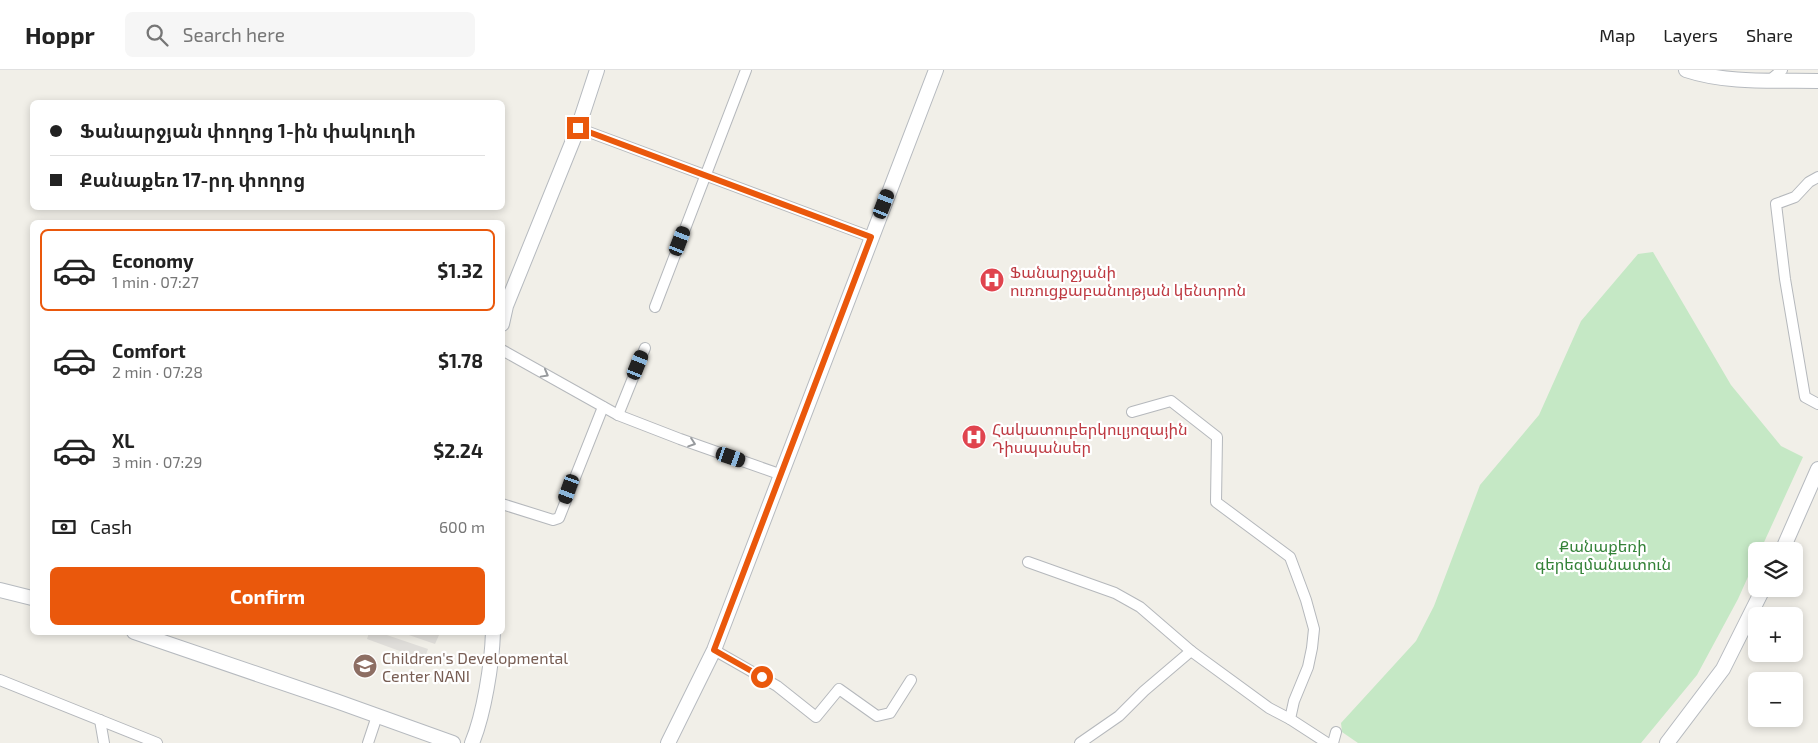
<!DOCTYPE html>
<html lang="en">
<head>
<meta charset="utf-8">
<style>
	:root { --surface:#fff; --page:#f6f6f6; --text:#222; --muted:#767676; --line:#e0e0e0; --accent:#ea580c }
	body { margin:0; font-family:"Exo 2","Noto Sans Armenian",sans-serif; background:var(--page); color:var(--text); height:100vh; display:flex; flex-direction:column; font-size:19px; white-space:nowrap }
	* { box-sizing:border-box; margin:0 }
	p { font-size:16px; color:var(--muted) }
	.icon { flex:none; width:28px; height:28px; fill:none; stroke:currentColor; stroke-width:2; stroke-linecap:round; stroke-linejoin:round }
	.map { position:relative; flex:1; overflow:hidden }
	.sheet { position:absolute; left:30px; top:150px; width:475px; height:415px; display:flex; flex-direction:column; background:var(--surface); border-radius:8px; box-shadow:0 2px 8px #0003 }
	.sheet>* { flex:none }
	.banner { position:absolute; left:30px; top:30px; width:475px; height:110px; border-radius:8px; box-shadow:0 2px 8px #0003; display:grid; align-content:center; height:110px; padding:0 20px; background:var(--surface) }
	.fabs { position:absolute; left:1748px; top:472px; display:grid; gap:10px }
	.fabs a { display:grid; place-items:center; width:55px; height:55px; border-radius:8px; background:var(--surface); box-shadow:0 2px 8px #0003; font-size:25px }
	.end { position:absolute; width:22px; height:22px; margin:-11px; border:6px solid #ea580c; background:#fff; box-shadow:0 0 0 2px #fff }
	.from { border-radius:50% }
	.car { position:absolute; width:15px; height:30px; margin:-15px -8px; border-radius:6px; box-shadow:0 0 4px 1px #0007; background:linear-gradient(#222 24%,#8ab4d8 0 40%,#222 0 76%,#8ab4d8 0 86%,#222 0) }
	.banner b { display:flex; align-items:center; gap:18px; height:48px; font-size:19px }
	.banner b+b { border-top:1px solid var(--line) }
	.banner i { width:12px; height:12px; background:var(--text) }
	ul { padding:9px 0 0; list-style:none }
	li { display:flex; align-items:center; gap:15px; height:82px; margin:0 10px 8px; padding:0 10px; border:2px solid transparent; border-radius:8px }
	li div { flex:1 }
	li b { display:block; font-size:19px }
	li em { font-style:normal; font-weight:700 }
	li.on { border-color:var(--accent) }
	li>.icon { width:45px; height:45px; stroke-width:1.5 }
	.pay { display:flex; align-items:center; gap:12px; height:55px; padding:0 20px; font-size:19px }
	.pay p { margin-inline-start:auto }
	.primary-button { display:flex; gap:10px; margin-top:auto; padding:10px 20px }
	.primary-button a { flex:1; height:58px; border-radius:8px; background:var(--accent); color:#fff; font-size:20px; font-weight:700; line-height:58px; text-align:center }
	header { display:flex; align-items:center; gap:30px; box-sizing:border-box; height:70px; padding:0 25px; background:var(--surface); border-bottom:1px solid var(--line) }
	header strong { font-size:24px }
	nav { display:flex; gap:28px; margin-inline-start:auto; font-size:18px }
	.search { width:350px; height:45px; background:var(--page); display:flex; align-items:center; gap:12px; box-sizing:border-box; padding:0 18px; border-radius:8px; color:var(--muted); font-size:19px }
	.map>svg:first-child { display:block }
	.industrial { fill:#e0deda }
	.green { fill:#c5e8c5 }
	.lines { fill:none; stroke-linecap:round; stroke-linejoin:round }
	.street-casing { stroke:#b5b8bc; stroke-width:12 }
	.secondary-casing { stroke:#b6babf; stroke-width:16 }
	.street { stroke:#fff; stroke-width:10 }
	.secondary { stroke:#fff; stroke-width:14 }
	.oneway { stroke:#979a9d }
	.route { stroke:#ea580c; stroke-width:6 }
	.labels { text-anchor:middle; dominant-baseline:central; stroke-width:4.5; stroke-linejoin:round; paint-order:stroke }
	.health-label { font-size:16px; fill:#be3a42; stroke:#fff; text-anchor:start }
	.park-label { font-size:16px; fill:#348238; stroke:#fff }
	.education-label { font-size:16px; fill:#785e54; stroke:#fff; text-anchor:start }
</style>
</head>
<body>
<header>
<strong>Hoppr</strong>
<div class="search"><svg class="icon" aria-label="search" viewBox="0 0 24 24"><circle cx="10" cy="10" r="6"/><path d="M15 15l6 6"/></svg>Search here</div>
<nav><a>Map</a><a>Layers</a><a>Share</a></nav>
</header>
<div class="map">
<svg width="1818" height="673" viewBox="0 0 1818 673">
	<rect width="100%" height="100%" fill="#f1efe8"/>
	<!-- industrial -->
	<g class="industrial">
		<polygon points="369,563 381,563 428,579 424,590 367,569"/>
		<polygon points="403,563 431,563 439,565 435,574"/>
	</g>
	<!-- green -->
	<polygon class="green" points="1653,182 1731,315 1781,376 1803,387 1760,481 1756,481 1756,489 1738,529 1697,605 1641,673 1358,673 1342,662 1341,653 1416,571 1434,536 1480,415 1539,345 1581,251 1638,184"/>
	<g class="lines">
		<defs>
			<g id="street">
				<polyline points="1770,10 1782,0"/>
				<polyline points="578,58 871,167"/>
				<polyline points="1818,107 1809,112 1795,127 1776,134 1785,209 1805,327 1818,334"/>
				<polyline points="655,237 746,0"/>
				<polyline points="502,280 618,345 680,369 782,405"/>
				<polyline points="1132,342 1171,331 1217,367 1216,432 1290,487 1306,530 1314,559 1312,578 1308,597 1294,631 1290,649 1327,673"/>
				<polyline points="618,345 645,278"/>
				<polyline points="502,434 553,450 559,448 603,337"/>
				<polyline points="1028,492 1115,523 1140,537 1191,581 1269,638 1290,649"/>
				<polyline points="714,580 777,616 816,647 839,619 877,646 890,643 911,610"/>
				<polyline points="0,610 157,673"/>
				<polyline points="100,650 104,673"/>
				<polyline points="368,673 377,646"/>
				<polyline points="1080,673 1119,646 1144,621 1191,581"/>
				<polyline points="1333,673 1336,662"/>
			</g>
			<g id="secondary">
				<path d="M1686,0C1728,14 1775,10 1818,11"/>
				<polyline points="502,254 506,236 578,58 597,0"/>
				<polyline points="1782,481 1818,399"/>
				<polyline points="0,520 32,528"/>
				<polyline points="134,562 336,631 453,673"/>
				<path d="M472,673C484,644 492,594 493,562"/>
				<polyline points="668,673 714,580 936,0"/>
				<polyline points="1667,673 1723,599 1763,519"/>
			</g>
		</defs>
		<!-- street casing -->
		<use href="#street" class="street-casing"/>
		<!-- secondary casing -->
		<use href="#secondary" class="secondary-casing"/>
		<!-- street -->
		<use href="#street" class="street"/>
		<!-- secondary -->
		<use href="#secondary" class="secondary"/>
	</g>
	<!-- one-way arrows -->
	<defs><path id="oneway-chevron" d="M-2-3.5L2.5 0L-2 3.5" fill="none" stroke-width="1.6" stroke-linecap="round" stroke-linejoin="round" transform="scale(1.25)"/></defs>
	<g class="oneway">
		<use href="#oneway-chevron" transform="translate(545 304) rotate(29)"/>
		<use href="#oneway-chevron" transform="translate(692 373) rotate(19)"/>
	</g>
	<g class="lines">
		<!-- route -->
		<polyline class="route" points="578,58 871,167 714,580 762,607"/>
	</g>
	<!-- icons -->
	<defs>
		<symbol id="hospital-disc" viewBox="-11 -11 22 22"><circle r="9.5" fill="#e0444e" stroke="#fff"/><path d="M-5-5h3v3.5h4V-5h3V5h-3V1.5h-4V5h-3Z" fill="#fff"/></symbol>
		<symbol id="school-disc" viewBox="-11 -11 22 22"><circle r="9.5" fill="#8d6e63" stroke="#fff"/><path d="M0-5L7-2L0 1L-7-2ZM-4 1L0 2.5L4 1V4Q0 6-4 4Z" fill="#fff"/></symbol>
	</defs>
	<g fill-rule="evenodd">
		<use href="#hospital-disc" x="978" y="196" width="28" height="28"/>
		<use href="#hospital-disc" x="960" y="353" width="28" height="28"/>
		<use href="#school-disc" x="351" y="582" width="28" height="28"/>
	</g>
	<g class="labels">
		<!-- health labels -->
		<g class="health-label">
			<text x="1010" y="201">Ֆանարջյանի<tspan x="1010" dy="18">ուռուցքաբանության կենտրոն</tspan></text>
			<text x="992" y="358">Հակատուբերկուլյոզային<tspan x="992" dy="18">Դիսպանսեր</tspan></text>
		</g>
		<!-- park labels -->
		<g class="park-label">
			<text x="1603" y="475">Քանաքեռի<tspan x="1603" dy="18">գերեզմանատուն</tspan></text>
		</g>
		<!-- education labels -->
		<g class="education-label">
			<text x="382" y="587">Children's Developmental<tspan x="382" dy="18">Center NANI</tspan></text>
		</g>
	</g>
</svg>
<div class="fabs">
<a><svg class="icon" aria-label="layers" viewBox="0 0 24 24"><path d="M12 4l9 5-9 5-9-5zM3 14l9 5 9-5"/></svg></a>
<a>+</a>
<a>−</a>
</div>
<i class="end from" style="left:762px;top:607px"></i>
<i class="end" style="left:578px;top:58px"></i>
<i class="car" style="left:884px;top:134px;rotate:21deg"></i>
<i class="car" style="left:680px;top:171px;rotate:21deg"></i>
<i class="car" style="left:638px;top:295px;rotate:22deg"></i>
<i class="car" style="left:731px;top:387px;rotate:109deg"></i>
<i class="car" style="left:569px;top:419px;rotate:200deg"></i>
<div class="banner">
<b><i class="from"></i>Ֆանարջյան փողոց 1-ին փակուղի</b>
<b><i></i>Քանաքեռ 17-րդ փողոց</b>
</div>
<section class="sheet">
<ul>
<li class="on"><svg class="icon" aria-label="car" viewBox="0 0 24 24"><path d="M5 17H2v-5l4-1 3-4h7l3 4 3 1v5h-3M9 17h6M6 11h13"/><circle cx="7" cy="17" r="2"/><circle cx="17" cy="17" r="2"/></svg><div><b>Economy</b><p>1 min · 07:27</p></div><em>$1.32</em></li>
<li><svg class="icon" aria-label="car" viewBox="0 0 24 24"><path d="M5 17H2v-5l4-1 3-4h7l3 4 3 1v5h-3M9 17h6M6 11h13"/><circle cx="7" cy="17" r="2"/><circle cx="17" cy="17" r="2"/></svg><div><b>Comfort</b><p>2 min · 07:28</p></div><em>$1.78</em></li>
<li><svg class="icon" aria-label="car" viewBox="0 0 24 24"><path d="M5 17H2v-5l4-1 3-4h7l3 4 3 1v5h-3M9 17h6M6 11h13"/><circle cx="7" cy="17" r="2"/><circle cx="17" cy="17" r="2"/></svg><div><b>XL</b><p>3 min · 07:29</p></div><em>$2.24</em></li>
</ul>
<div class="pay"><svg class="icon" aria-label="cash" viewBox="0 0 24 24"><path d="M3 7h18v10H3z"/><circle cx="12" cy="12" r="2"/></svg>Cash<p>600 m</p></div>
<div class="primary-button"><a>Confirm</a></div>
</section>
</div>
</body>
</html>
